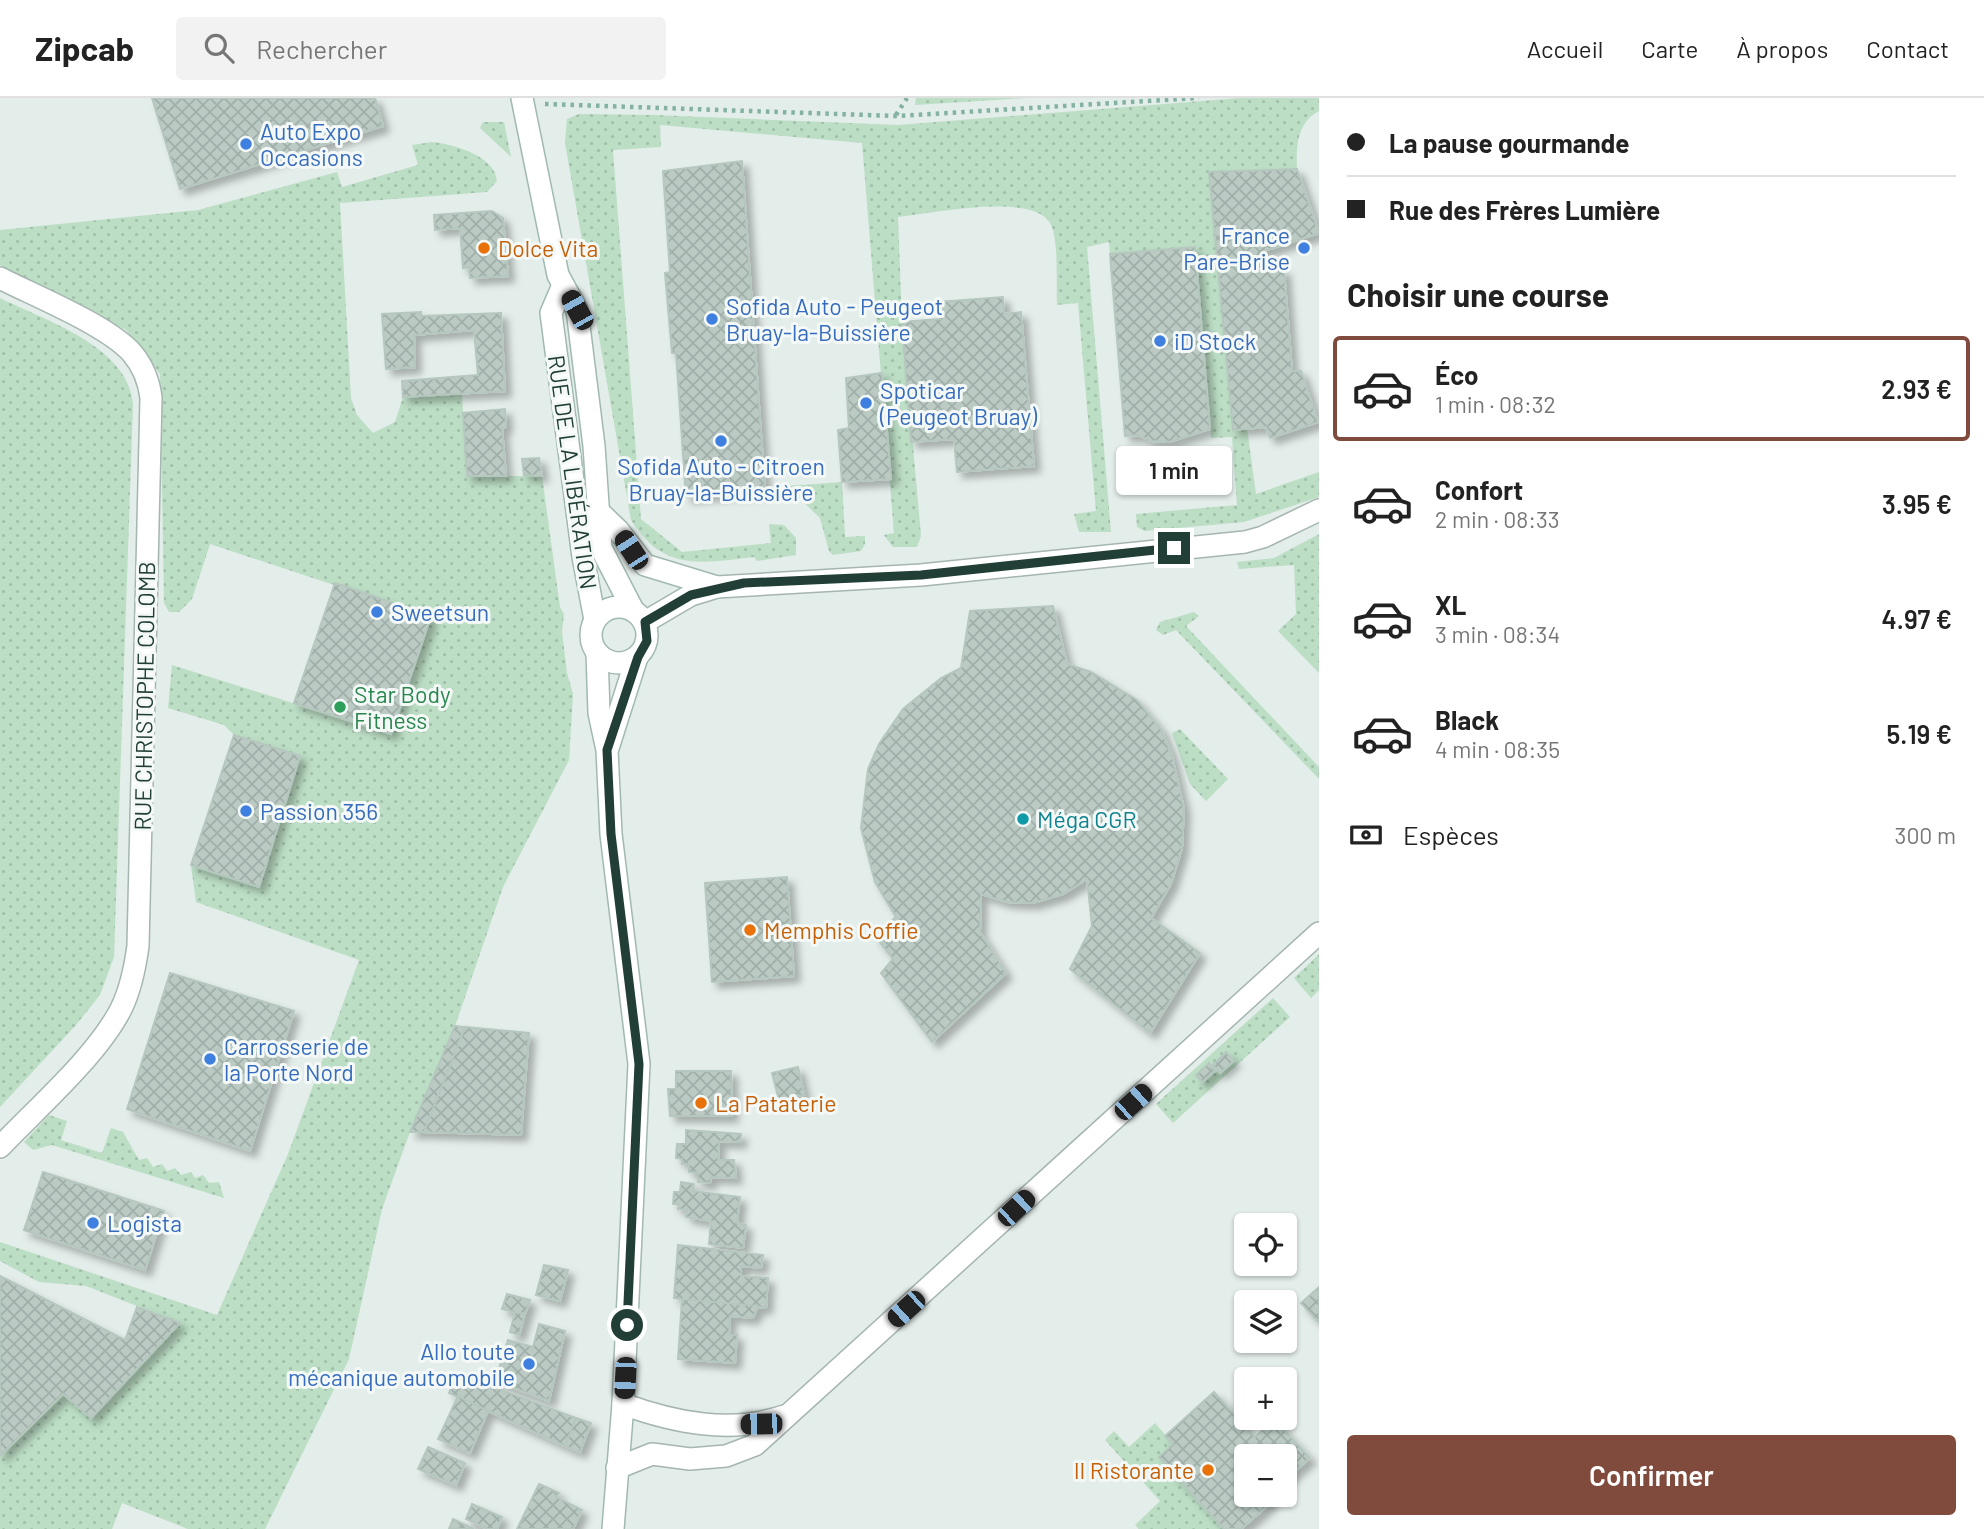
<!DOCTYPE html>
<html lang="fr">
<head>
<meta charset="utf-8">
<style>
	:root { --surface:#fff; --page:#f2f2f2; --text:#222; --muted:#767676; --line:#e0e0e0; --accent:#804b3c }
	body { margin:0; font-family:Barlow,sans-serif; background:var(--page); color:var(--text); height:100vh; display:flex; flex-direction:column; font-size:26px; white-space:nowrap }
	* { box-sizing:border-box; margin:0 }
	p { font-size:23px; color:var(--muted) }
	.icon { flex:none; width:38px; height:38px; fill:none; stroke:currentColor; stroke-width:2; stroke-linecap:round; stroke-linejoin:round }
	.map { position:relative; flex:1; overflow:hidden }
	.panel { display:flex; flex-direction:column; background:var(--surface); width:665px }
	.panel>* { flex:none }
	.guide { display:grid; align-content:center; height:154px; padding:0 28px; background:var(--surface) }
	.fabs { position:absolute; left:1234px; top:1115px; display:grid; gap:14px }
	.fabs a { display:grid; place-items:center; width:63px; height:63px; border-radius:7px; background:var(--surface); box-shadow:0 2px 5px #0004; font-size:35px }
	.end { position:absolute; width:32px; height:32px; margin:-16px; border:9px solid #223f37; background:#fff; box-shadow:0 0 0 4px #fff }
	.from { border-radius:50% }
	.bubble { position:absolute; height:49px; border-radius:7px; background:var(--surface); box-shadow:0 2px 5px #0004; font-size:23px; font-weight:600; line-height:49px; text-align:center }
	.car { position:absolute; width:21px; height:42px; margin:-21px -10px; border-radius:9px; box-shadow:0 0 5px 2px #0007; background:linear-gradient(#222 24%,#8ab4d8 0 40%,#222 0 76%,#8ab4d8 0 86%,#222 0) }
	.guide b { display:flex; align-items:center; gap:24px; height:66px; font-size:26px }
	.guide b+b { border-top:2px solid var(--line) }
	.guide i { width:18px; height:18px; background:var(--text) }
	ul { padding:0; list-style:none }
	li { display:flex; align-items:center; gap:21px; height:105px; margin:0 14px 10px; padding:0 14px; border:4px solid transparent; border-radius:7px }
	li div { flex:1 }
	li b { display:block; font-size:26px }
	li em { font-style:normal; font-weight:600 }
	li.on { border-color:var(--accent) }
	li>.icon { width:63px; height:63px; stroke-width:1.5 }
	h2 { padding:0 28px; font-size:32px; line-height:84px }
	.pay { display:flex; align-items:center; gap:18px; height:77px; padding:0 28px; font-size:26px }
	.pay p { margin-inline-start:auto }
	.primary-button { display:flex; gap:14px; margin-top:auto; padding:14px 28px }
	.primary-button a { flex:1; height:80px; border-radius:7px; background:var(--accent); color:#fff; font-size:28px; font-weight:600; line-height:80px; text-align:center }
	header { display:flex; align-items:center; gap:42px; box-sizing:border-box; height:98px; padding:0 35px; background:var(--surface); border-bottom:2px solid var(--line) }
	header strong { font-size:33px }
	nav { display:flex; gap:38px; margin-inline-start:auto; font-size:24px }
	.search { width:490px; height:63px; background:var(--page); display:flex; align-items:center; gap:18px; box-sizing:border-box; padding:0 24px; border-radius:7px; color:var(--muted); font-size:26px }
	main { display:flex; flex:1; min-height:0 }
	.map>svg:first-child { display:block }
	.grass { fill:url(#grass-dots) }
	.building { fill:url(#building-cross-hatch); stroke:#b5c7bf; stroke-width:2; filter:url(#shadow) }
	.lines { fill:none; stroke-linecap:round; stroke-linejoin:round }
	.minor-casing { stroke:#a5b5b0; stroke-width:24 }
	.secondary-casing { stroke:#a1b9b0; stroke-width:24 }
	.path { stroke:#83b1a2; stroke-width:4.5; stroke-dasharray:3.5 5; stroke-linecap:butt }
	.minor { stroke:#fff; stroke-width:21 }
	.secondary { stroke:#fff; stroke-width:21 }
	.route { stroke:#223f37; stroke-width:9 }
	.shop-dot { fill:#3f7fe0; stroke:#f4f9f7; stroke-width:2.5 }
	.food-dot { fill:#e8710a; stroke:#f4f9f7; stroke-width:2.5 }
	.leisure-dot { fill:#2e9e5b; stroke:#f4f9f7; stroke-width:2.5 }
	.culture-dot { fill:#0f9aa8; stroke:#f4f9f7; stroke-width:2.5 }
	.labels { text-anchor:middle; dominant-baseline:central; stroke-width:6; stroke-linejoin:round; paint-order:stroke }
	.shop-label { font-size:23px; fill:#366cbe; stroke:#f4f9f7; text-anchor:start }
	.food-label { font-size:23px; fill:#c56008; stroke:#f4f9f7; text-anchor:start }
	.street-label { font-size:23px; fill:#223f37; stroke:#f4f9f7 }
	.leisure-label { font-size:23px; fill:#27864d; stroke:#f4f9f7; text-anchor:start }
	.culture-label { font-size:23px; fill:#0d838f; stroke:#f4f9f7; text-anchor:start }
</style>
</head>
<body>
<header>
<strong>Zipcab</strong>
<div class="search"><svg class="icon" aria-label="search" viewBox="0 0 24 24"><circle cx="10" cy="10" r="6"/><path d="M15 15l6 6"/></svg>Rechercher</div>
<nav><a>Accueil</a><a>Carte</a><a>À propos</a><a>Contact</a></nav>
</header>
<main>
<div class="map">
<svg width="1319" height="1431" viewBox="0 0 1319 1431">
	<defs>
		<pattern id="grass-dots" width="8" height="8" patternUnits="userSpaceOnUse" patternTransform="scale(1.75)"><rect width="8" height="8" fill="#bcdec5"/><path d="M2 2h.1M6 6h.1" fill="none" stroke="#a1c0aa" stroke-width="1.8" stroke-linecap="round"/></pattern>
		<pattern id="building-cross-hatch" width="8" height="8" patternUnits="userSpaceOnUse" patternTransform="scale(1.75)"><rect width="8" height="8" fill="#bbcbc4"/><path d="M0 0l8 8M0 8l8-8" fill="none" stroke="#a0afa9"/></pattern>
		<filter id="shadow"><feDropShadow dx="6" dy="6" stdDeviation="3.5" flood-color="#0004"/></filter>
	</defs>
	<rect width="100%" height="100%" fill="#e3ede9"/>
	<!-- grass -->
	<g class="grass">
		<polygon points="916,0 1026,0 915,7"/>
		<path d="M1240,0H1319V13C1297,24 1296,49 1297,71L1209,75L1233,331L1247,330L1256,396L1319,374V399L1244,424L1145,433L1137,429L1136,416L1237,407L1232,339L1211,340L1193,149L1110,156L1109,144L1087,149L1111,434H1079L1074,416L1096,413L1078,205L1057,207C1056,187 1059,144 1051,127C1036,93 930,116 898,119L902,224L921,438L917,449H893L884,437L894,435L862,45L660,27L661,49L613,52L641,421L682,454L771,445L769,426L784,427L796,440V457L757,463L754,459C701,465 663,474 631,422L565,45L567,21L579,16L655,17L898,27Z"/>
		<polygon points="483,24 504,24 511,59 480,30"/>
		<path d="M432,44C454,46 495,58 497,83L487,94L340,105L351,300L357,317L373,335L395,324L403,299L462,296L467,378H542L560,509L564,516L562,534L567,575L573,596L569,662L503,789L455,928L410,1034L382,1111L349,1261L265,1431H188L122,1405L112,1431H0V1358L63,1296L91,1320L180,1225L86,1188L39,1184L0,1163V1144L217,1217L288,1056L359,862L196,804L191,767L260,788L300,658L234,637L224,627L168,610L172,567L391,636L431,519L210,446L192,501L179,514H169L164,505L160,276L126,232L0,167V132L198,112L337,74L342,89L418,67L412,47Z"/>
		<path d="M0,200C46,223 128,248 133,306L114,859L100,897L76,927L0,1009Z"/>
		<polygon points="842,384 845,439 865,438 865,446 861,453 833,457 829,453 820,420 787,388"/>
		<polygon points="1319,436 1319,575 1278,533 1296,516 1294,467 1239,471 1237,464 1274,460"/>
		<polygon points="1194,514 1199,518 1186,528 1319,669 1319,681 1176,532 1163,537 1156,532 1160,524"/>
		<polygon points="1180,631 1228,681 1206,703 1190,686 1172,635"/>
		<polygon points="1319,856 1319,892 1311,900 1294,880"/>
		<polygon points="1273,900 1290,919 1173,1025 1156,1006"/>
		<polygon points="49,1017 67,1023 61,1042 102,1055 111,1030 123,1034 139,1062 147,1060 153,1069 162,1066 167,1073 175,1070 181,1077 191,1074 195,1080 203,1077 209,1085 219,1084 224,1100 52,1047 33,1052 24,1044"/>
		<polygon points="1155,1325 1173,1346 1159,1359 1224,1431 1139,1431 1135,1427 1160,1403 1105,1342 1114,1333 1129,1349"/>
	</g>
	<!-- building -->
	<g class="building">
		<polygon points="152,0 375,0 383,28 180,91"/>
		<polygon points="742,63 765,392 686,399 676,255 672,255 665,175 670,174 663,73"/>
		<polygon points="1297,71 1319,135 1264,153 1266,172 1284,171 1292,273 1301,273 1318,324 1270,340 1266,329 1233,332 1209,74"/>
		<polygon points="492,113 503,120 508,178 470,180 469,169 463,170 460,130 435,132 434,117"/>
		<polygon points="1195,149 1210,331 1169,344 1152,343 1138,337 1125,338 1110,156"/>
		<polygon points="1003,199 1004,216 1021,214 1034,368 957,374 954,341 911,344 902,224 940,221 939,204"/>
		<polygon points="421,214 421,218 501,215 505,293 403,299 402,283 478,277 474,232 414,237 415,269 386,271 382,216"/>
		<polygon points="882,275 891,381 842,384 838,332 849,330 846,280"/>
		<polygon points="505,311 506,329 502,330 506,378 467,378 463,315"/>
		<polygon points="539,360 542,378 524,377 522,361"/>
		<polygon points="335,485 431,518 391,636 294,605"/>
		<polygon points="1053,508 1067,566 1091,574 1137,602 1161,631 1172,658 1184,711 1182,750 1171,786 1151,820 1200,855 1150,935 1070,871 1092,828 1087,781 1063,796 1033,805 1007,804 981,796 980,834 1006,875 932,944 881,875 893,861 875,838 896,819 875,784 861,730 868,671 879,646 903,611 941,580 961,570 970,513"/>
		<polygon points="234,637 300,658 259,789 191,767"/>
		<polygon points="787,779 794,878 712,884 705,785"/>
		<polygon points="170,875 294,913 250,1053 127,1011"/>
		<polygon points="455,928 465,929 424,1034 410,1034"/>
		<polygon points="465,929 529,935 521,1037 424,1034"/>
		<polygon points="1226,954 1234,963 1220,975 1213,967"/>
		<polygon points="1209,965 1215,973 1202,984 1196,977"/>
		<polygon points="798,969 804,997 779,1002 772,975"/>
		<polygon points="676,973 731,973 732,1018 670,1018 668,991 676,991"/>
		<polygon points="686,1032 741,1036 740,1044 719,1043 718,1062 734,1062 736,1080 711,1079 710,1085 698,1084 698,1075 689,1074 689,1066 682,1066 682,1061 676,1060 677,1046 686,1046"/>
		<polygon points="43,1074 164,1113 145,1172 24,1132"/>
		<polygon points="681,1084 694,1086 693,1093 740,1099 737,1125 746,1127 743,1150 709,1146 711,1123 686,1119 687,1112 678,1111 679,1106 673,1106 674,1094 680,1094"/>
		<polygon points="678,1147 763,1157 761,1170 741,1168 741,1178 768,1180 766,1210 674,1200"/>
		<polygon points="544,1167 568,1172 560,1203 536,1197"/>
		<polygon points="0,1178 125,1242 137,1209 180,1225 91,1320 63,1296 0,1358"/>
		<polygon points="1319,1189 1319,1225 1301,1205"/>
		<polygon points="507,1196 530,1202 525,1216 502,1211"/>
		<polygon points="682,1201 758,1208 753,1220 730,1218 729,1237 737,1237 735,1265 678,1261"/>
		<polygon points="515,1214 525,1216 519,1237 510,1234"/>
		<polygon points="539,1226 565,1233 549,1303 495,1283 508,1242 533,1249"/>
		<polygon points="457,1275 576,1320 565,1348 449,1295"/>
		<polygon points="1214,1294 1255,1339 1274,1321 1310,1360 1284,1383 1284,1358 1246,1358 1246,1396 1270,1396 1268,1399 1272,1404 1241,1431 1224,1431 1159,1359 1173,1346 1165,1338"/>
		<polygon points="458,1298 488,1313 470,1355 438,1341"/>
		<polygon points="576,1320 591,1325 580,1354 565,1348"/>
		<polygon points="428,1349 465,1365 456,1387 418,1371"/>
		<polygon points="539,1386 559,1395 556,1399 582,1412 573,1431 517,1431"/>
		<polygon points="472,1406 502,1419 497,1431 488,1431 466,1421"/>
		<polygon points="453,1421 474,1431 449,1431"/>
	</g>
	<g class="lines">
		<defs>
			<g id="minor">
				<path d="M0,180C35,198 107,227 132,255C143,268 149,283 151,300L138,848C135,870 131,891 121,911C97,958 37,1010 0,1049"/>
				<polyline points="645,524 691,497 717,489 921,477 1245,444 1263,439 1319,412"/>
				<path d="M623,1306C675,1325 731,1336 784,1318"/>
				<polyline points="617,1370 652,1356 690,1361 726,1358 755,1347 1319,835"/>
			</g>
			<g id="secondary">
				<polyline points="522,0 558,177 577,212 594,348 601,450 633,512"/>
				<polyline points="563,187 551,215 583,459 595,522"/>
				<polyline points="596,411 618,432 645,467 717,489"/>
				<circle cx="619" cy="537" r="28"/>
				<polyline points="597,555 599,615 607,652 611,736 639,966 623,1306 613,1431"/>
				<polyline points="608,650 637,559"/>
			</g>
		</defs>
		<!-- minor casing -->
		<use href="#minor" class="minor-casing"/>
		<!-- secondary casing -->
		<use href="#secondary" class="secondary-casing"/>
		<!-- path -->
		<g class="path">
			<polyline points="545,6 896,18 1199,0"/>
			<polyline points="896,17 907,0"/>
		</g>
		<!-- minor -->
		<use href="#minor" class="minor"/>
		<!-- secondary -->
		<use href="#secondary" class="secondary"/>
	</g>
	<g class="lines">
		<!-- route -->
		<polyline class="route" points="627,1227 639,966 611,736 607,652 638,559 647,543 645,524 691,497 744,485 921,477 1174,450"/>
	</g>
	<!-- markers -->
	<g class="shop-dot">
		<circle cx="246" cy="46" r="7"/>
		<circle cx="1304" cy="150" r="7"/>
		<circle cx="712" cy="221" r="7"/>
		<circle cx="1160" cy="243" r="7"/>
		<circle cx="866" cy="305" r="7"/>
		<circle cx="721" cy="343" r="7"/>
		<circle cx="377" cy="514" r="7"/>
		<circle cx="246" cy="713" r="7"/>
		<circle cx="210" cy="961" r="7"/>
		<circle cx="93" cy="1125" r="7"/>
		<circle cx="529" cy="1266" r="7"/>
	</g>
	<g class="food-dot">
		<circle cx="484" cy="150" r="7"/>
		<circle cx="750" cy="832" r="7"/>
		<circle cx="701" cy="1005" r="7"/>
		<circle cx="1208" cy="1372" r="7"/>
	</g>
	<circle class="leisure-dot" cx="340" cy="609" r="7"/>
	<circle class="culture-dot" cx="1023" cy="721" r="7"/>
	<g class="labels">
		<!-- shop labels -->
		<g class="shop-label">
			<text x="260" y="33">Auto Expo<tspan x="260" dy="26">Occasions</tspan></text>
			<text x="1290" y="137" text-anchor="end">France<tspan x="1290" dy="26">Pare-Brise</tspan></text>
			<text x="726" y="208">Sofida Auto - Peugeot<tspan x="726" dy="26">Bruay-la-Buissière</tspan></text>
			<text x="1174" y="243">iD Stock</text>
			<text x="880" y="292">Spoticar<tspan x="880" dy="26">(Peugeot Bruay)</tspan></text>
			<text x="721" y="368" text-anchor="middle">Sofida Auto - Citroen<tspan x="721" dy="26">Bruay-la-Buissière</tspan></text>
			<text x="391" y="514">Sweetsun</text>
			<text x="260" y="713">Passion 356</text>
			<text x="224" y="948">Carrosserie de<tspan x="224" dy="26">la Porte Nord</tspan></text>
			<text x="107" y="1125">Logista</text>
			<text x="515" y="1253" text-anchor="end">Allo toute<tspan x="515" dy="26">mécanique automobile</tspan></text>
		</g>
		<!-- food labels -->
		<g class="food-label">
			<text x="498" y="150">Dolce Vita</text>
			<text x="764" y="832">Memphis Coffie</text>
			<text x="715" y="1005">La Pataterie</text>
			<text x="1194" y="1372" text-anchor="end">Il Ristorante</text>
		</g>
		<!-- street labels -->
		<g class="street-label">
			<text transform="translate(573 374) rotate(82)">RUE DE LA LIBÉRATION</text>
			<text transform="translate(144 598) rotate(-89)">RUE CHRISTOPHE COLOMB</text>
		</g>
		<!-- leisure labels -->
		<g class="leisure-label">
			<text x="354" y="596">Star Body<tspan x="354" dy="26">Fitness</tspan></text>
		</g>
		<!-- culture labels -->
		<g class="culture-label">
			<text x="1037" y="721">Méga CGR</text>
		</g>
	</g>
</svg>
<div class="fabs">
<a><svg class="icon" aria-label="locate" viewBox="0 0 24 24"><circle cx="12" cy="12" r="6"/><path d="M12 2v4M12 18v4M2 12h4M18 12h4"/></svg></a>
<a><svg class="icon" aria-label="layers" viewBox="0 0 24 24"><path d="M12 4l9 5-9 5-9-5zM3 14l9 5 9-5"/></svg></a>
<a>+</a>
<a>−</a>
</div>
<i class="end from" style="left:627px;top:1227px"></i>
<i class="end" style="left:1174px;top:450px"></i>
<div class="bubble" style="left:1116px;top:348px;width:116px">1 min</div>
<i class="car" style="left:577px;top:212px;rotate:331deg"></i>
<i class="car" style="left:631px;top:452px;rotate:327deg"></i>
<i class="car" style="left:1133px;top:1004px;rotate:48deg"></i>
<i class="car" style="left:1016px;top:1110px;rotate:47deg"></i>
<i class="car" style="left:906px;top:1211px;rotate:228deg"></i>
<i class="car" style="left:625px;top:1280px;rotate:183deg"></i>
<i class="car" style="left:761px;top:1326px;rotate:269deg"></i>
</div>
<section class="panel">
<div class="guide">
<b><i class="from"></i>La pause gourmande</b>
<b><i></i>Rue des Frères Lumière</b>
</div>
<h2>Choisir une course</h2>
<ul>
<li class="on"><svg class="icon" aria-label="car" viewBox="0 0 24 24"><path d="M5 17H2v-5l4-1 3-4h7l3 4 3 1v5h-3M9 17h6M6 11h13"/><circle cx="7" cy="17" r="2"/><circle cx="17" cy="17" r="2"/></svg><div><b>Éco</b><p>1 min · 08:32</p></div><em>2.93 €</em></li>
<li><svg class="icon" aria-label="car" viewBox="0 0 24 24"><path d="M5 17H2v-5l4-1 3-4h7l3 4 3 1v5h-3M9 17h6M6 11h13"/><circle cx="7" cy="17" r="2"/><circle cx="17" cy="17" r="2"/></svg><div><b>Confort</b><p>2 min · 08:33</p></div><em>3.95 €</em></li>
<li><svg class="icon" aria-label="car" viewBox="0 0 24 24"><path d="M5 17H2v-5l4-1 3-4h7l3 4 3 1v5h-3M9 17h6M6 11h13"/><circle cx="7" cy="17" r="2"/><circle cx="17" cy="17" r="2"/></svg><div><b>XL</b><p>3 min · 08:34</p></div><em>4.97 €</em></li>
<li><svg class="icon" aria-label="car" viewBox="0 0 24 24"><path d="M5 17H2v-5l4-1 3-4h7l3 4 3 1v5h-3M9 17h6M6 11h13"/><circle cx="7" cy="17" r="2"/><circle cx="17" cy="17" r="2"/></svg><div><b>Black</b><p>4 min · 08:35</p></div><em>5.19 €</em></li>
</ul>
<div class="pay"><svg class="icon" aria-label="cash" viewBox="0 0 24 24"><path d="M3 7h18v10H3z"/><circle cx="12" cy="12" r="2"/></svg>Espèces<p>300 m</p></div>
<div class="primary-button"><a>Confirmer</a></div>
</section>
</main>
</body>
</html>
